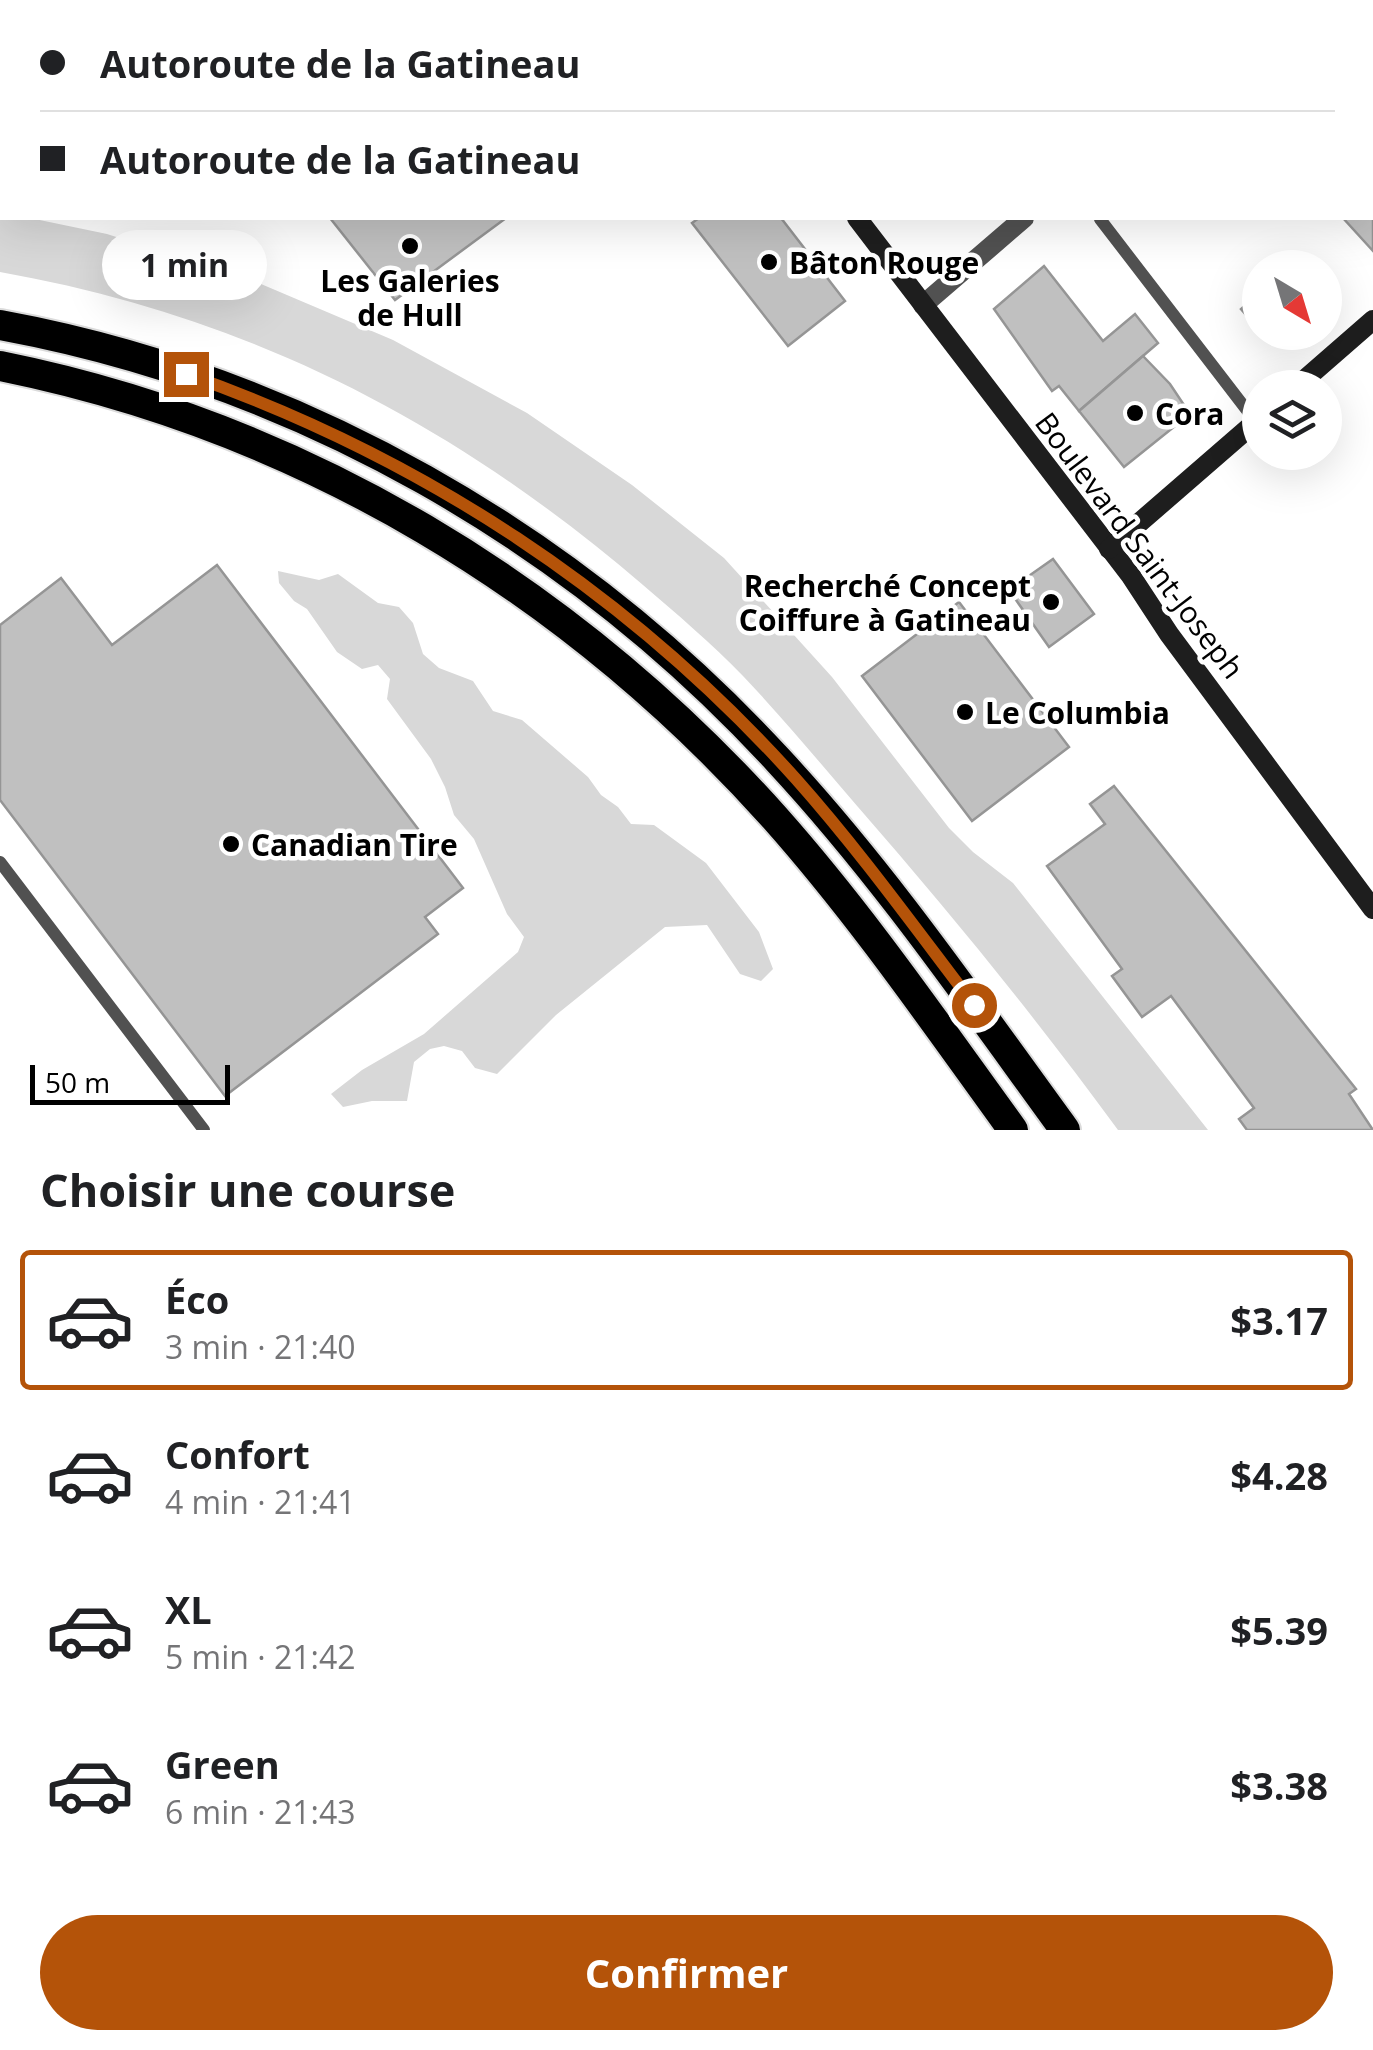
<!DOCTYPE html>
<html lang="fr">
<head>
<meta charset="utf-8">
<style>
	:root { --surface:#fff; --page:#f2f2f2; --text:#202124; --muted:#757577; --line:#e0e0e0; --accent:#b45309 }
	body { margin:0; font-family:"Open Sans",sans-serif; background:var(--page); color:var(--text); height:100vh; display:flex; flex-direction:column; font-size:38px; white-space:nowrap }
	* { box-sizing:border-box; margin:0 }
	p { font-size:32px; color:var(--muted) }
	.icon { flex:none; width:55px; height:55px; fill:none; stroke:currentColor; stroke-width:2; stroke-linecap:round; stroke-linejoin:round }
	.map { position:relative; height:1130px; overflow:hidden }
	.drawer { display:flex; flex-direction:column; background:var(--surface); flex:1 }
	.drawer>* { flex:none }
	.banner { position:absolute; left:0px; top:0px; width:1375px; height:220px; box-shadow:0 10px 40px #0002; display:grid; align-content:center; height:220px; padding:0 40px; background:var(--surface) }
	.needle { width:65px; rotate:142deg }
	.tools { position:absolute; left:1242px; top:250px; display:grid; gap:20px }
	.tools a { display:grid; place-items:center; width:100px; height:100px; border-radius:50%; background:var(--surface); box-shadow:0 10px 40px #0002; font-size:50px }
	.scale { position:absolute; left:30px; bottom:25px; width:200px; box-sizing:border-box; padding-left:10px; border:5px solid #000; border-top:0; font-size:28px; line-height:35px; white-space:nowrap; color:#000; -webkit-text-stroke:8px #fff; paint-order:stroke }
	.end { position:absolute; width:45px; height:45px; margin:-22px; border:12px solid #b45309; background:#fff; box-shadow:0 0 0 5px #fff }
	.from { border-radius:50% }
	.bubble { position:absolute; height:70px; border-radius:35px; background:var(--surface); box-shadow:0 10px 40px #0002; font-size:32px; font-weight:700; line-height:70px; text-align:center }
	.banner b { display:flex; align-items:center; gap:35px; height:95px; font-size:38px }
	.banner b+b { border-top:2px solid var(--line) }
	.banner i { width:25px; height:25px; background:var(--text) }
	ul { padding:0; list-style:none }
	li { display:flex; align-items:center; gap:30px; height:140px; margin:0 20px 15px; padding:0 20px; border:5px solid transparent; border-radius:10px }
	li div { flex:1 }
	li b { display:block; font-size:38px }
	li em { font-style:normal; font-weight:700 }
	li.active { border-color:var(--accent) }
	li>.icon { width:90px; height:90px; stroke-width:1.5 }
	h2 { padding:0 40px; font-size:45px; line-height:120px }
	.cta { display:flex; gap:20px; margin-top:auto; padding:20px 40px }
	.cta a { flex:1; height:115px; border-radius:60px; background:var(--accent); color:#fff; font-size:40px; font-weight:700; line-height:115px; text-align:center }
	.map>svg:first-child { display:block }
	.green { fill:#d8d8d8 }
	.building { fill:#c0c0c0; stroke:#959595; stroke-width:2.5 }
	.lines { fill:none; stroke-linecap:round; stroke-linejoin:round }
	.highway-casing { stroke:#dbdbdb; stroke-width:34 }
	.path { stroke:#737373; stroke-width:5; stroke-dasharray:2.5 5; stroke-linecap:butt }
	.lane { stroke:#515151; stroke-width:12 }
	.street { stroke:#515151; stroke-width:20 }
	.secondary { stroke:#1e1e1e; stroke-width:20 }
	.highway { stroke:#000; stroke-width:30 }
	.route { stroke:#b45309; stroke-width:12 }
	.poi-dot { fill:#000; stroke:#fff; stroke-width:4 }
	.labels { text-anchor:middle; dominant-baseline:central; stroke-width:9; stroke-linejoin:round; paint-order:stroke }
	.poi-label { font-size:30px; font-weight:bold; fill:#000; stroke:#fff; text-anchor:start }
	.street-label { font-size:30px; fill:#000; stroke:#fff }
</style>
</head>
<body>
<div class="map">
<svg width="1373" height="1130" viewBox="0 0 1373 1130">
	<rect width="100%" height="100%" fill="#fff"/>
	<!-- green -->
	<g class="green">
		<path d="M0,213L2,218H30L107,234L261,284L393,340L527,413L632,485L724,558L832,677L949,828L973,852L1013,883L1208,1130H1118C1036,1018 949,911 858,807C820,763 783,718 743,676C712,644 677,614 643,585C453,422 248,316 0,272Z"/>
		<polygon points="278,571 319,580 338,574 378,603 399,607 413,623 423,654 439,668 473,681 493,711 522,720 588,777 601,795 618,807 631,824 654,825 706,863 759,932 773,969 761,981 740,974 707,925 665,927 556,1015 497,1074 475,1068 462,1051 444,1046 430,1049 414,1062 407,1101 372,1101 343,1107 331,1094 362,1070 424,1034 518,952 524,937 507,914 474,839 454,815 445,787 431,759 387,699 390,679 378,665 362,669 337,652 307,609 294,601 279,583"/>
	</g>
	<!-- building -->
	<g class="building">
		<polygon points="151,0 429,0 431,2 153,2"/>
		<polygon points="985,0 1055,0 1051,2"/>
		<polygon points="1061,0 1221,0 1218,2"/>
		<polygon points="1373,96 1373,251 1343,218 1372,218"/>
		<polygon points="330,218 506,218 395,300"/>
		<polygon points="699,218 781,218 845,301 788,346 692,223"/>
		<polygon points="1044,266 1103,341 1135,314 1158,343 1079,411 1059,386 1052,391 994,309"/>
		<polygon points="1260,292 1260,331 1241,309"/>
		<polygon points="1143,356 1170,384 1190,414 1124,467 1079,411"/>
		<polygon points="1053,559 1094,614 1049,647 1009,590"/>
		<polygon points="217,565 463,888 425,917 438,934 225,1096 0,800 0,625 61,578 112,645"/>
		<polygon points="959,602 1069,747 972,821 862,676"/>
		<polygon points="1114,786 1356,1089 1349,1094 1373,1130 1247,1130 1239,1119 1254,1108 1171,996 1142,1017 1112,976 1122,969 1047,866 1105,824 1090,804"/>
	</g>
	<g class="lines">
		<defs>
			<g id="highway">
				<path d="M0,325C299,380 573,537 778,760C884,874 973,1004 1065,1130"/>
				<path d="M0,366C303,427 570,589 775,818C862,916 936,1024 1013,1130"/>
			</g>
		</defs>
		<!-- highway casing -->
		<use href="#highway" class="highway-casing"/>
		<!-- path -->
		<g class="path">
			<polyline points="370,0 372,2"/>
			<polyline points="200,2 204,0"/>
		</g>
		<!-- lane -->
		<g class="lane">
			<polyline points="474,0 476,2"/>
			<polyline points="0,76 2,79"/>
			<polyline points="0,123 2,122"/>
			<polyline points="1100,219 1256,422"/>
			<polyline points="0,862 204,1130"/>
		</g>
		<!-- street -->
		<g class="street">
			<polyline points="822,2 825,0"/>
			<polyline points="1272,2 1275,0"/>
			<polyline points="923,305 1024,218"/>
		</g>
		<!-- secondary -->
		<g class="secondary">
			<polyline points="694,0 696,2"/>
			<polyline points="857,218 1131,576 1169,634 1373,909"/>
			<polyline points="1295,388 1373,320"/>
			<polyline points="1109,549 1260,418"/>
		</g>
		<!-- highway -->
		<use href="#highway" class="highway"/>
	</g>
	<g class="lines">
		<!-- route -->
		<path class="route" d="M186,374C422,457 629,593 796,779C860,851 916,929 974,1005"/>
	</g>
	<!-- markers -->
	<g class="poi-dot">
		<circle cx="410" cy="246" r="10"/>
		<circle cx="769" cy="262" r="10"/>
		<circle cx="1135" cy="413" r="10"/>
		<circle cx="1051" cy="602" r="10"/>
		<circle cx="965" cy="712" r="10"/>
		<circle cx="231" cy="844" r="10"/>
	</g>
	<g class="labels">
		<!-- poi labels -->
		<g class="poi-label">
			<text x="789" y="262">Bâton Rouge</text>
			<text x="410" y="280" text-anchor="middle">Les Galeries<tspan x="410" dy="34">de Hull</tspan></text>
			<text x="1155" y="413">Cora</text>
			<text x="1031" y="585" text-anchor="end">Recherché Concept<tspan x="1031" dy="34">Coiffure à Gatineau</tspan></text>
			<text x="985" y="712">Le Columbia</text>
			<text x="251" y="844">Canadian Tire</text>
		</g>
		<!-- street labels -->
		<g class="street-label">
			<text transform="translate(1140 545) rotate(53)">Boulevard Saint-Joseph</text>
		</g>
	</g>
</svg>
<div class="tools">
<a><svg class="needle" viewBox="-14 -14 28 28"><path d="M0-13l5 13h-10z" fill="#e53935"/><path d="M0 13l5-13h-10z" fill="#757577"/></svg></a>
<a><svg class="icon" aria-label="layers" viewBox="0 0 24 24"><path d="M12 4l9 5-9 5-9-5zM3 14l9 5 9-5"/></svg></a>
</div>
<div class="scale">50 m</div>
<i class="end from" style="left:974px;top:1005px"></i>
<i class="end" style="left:186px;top:374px"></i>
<div class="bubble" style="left:102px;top:230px;width:165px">1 min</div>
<div class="banner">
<b><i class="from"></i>Autoroute de la Gatineau</b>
<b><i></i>Autoroute de la Gatineau</b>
</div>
</div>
<section class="drawer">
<h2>Choisir une course</h2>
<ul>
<li class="active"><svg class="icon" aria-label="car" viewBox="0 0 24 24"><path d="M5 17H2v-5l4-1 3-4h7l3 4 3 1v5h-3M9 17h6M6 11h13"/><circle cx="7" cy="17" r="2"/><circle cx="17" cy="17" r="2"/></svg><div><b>Éco</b><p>3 min · 21:40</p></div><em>$3.17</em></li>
<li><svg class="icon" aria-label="car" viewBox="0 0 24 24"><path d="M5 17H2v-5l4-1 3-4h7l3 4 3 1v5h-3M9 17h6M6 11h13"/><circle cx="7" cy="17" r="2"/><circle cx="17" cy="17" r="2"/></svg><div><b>Confort</b><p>4 min · 21:41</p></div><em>$4.28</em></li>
<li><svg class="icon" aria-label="car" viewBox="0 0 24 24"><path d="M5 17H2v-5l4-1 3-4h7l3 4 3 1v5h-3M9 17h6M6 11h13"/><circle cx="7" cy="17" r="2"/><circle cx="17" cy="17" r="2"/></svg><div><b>XL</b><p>5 min · 21:42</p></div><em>$5.39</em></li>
<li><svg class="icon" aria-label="car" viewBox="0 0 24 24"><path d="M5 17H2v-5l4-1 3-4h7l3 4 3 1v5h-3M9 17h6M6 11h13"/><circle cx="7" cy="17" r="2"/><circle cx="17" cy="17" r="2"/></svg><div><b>Green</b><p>6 min · 21:43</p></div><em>$3.38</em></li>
</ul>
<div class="cta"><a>Confirmer</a></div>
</section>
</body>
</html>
